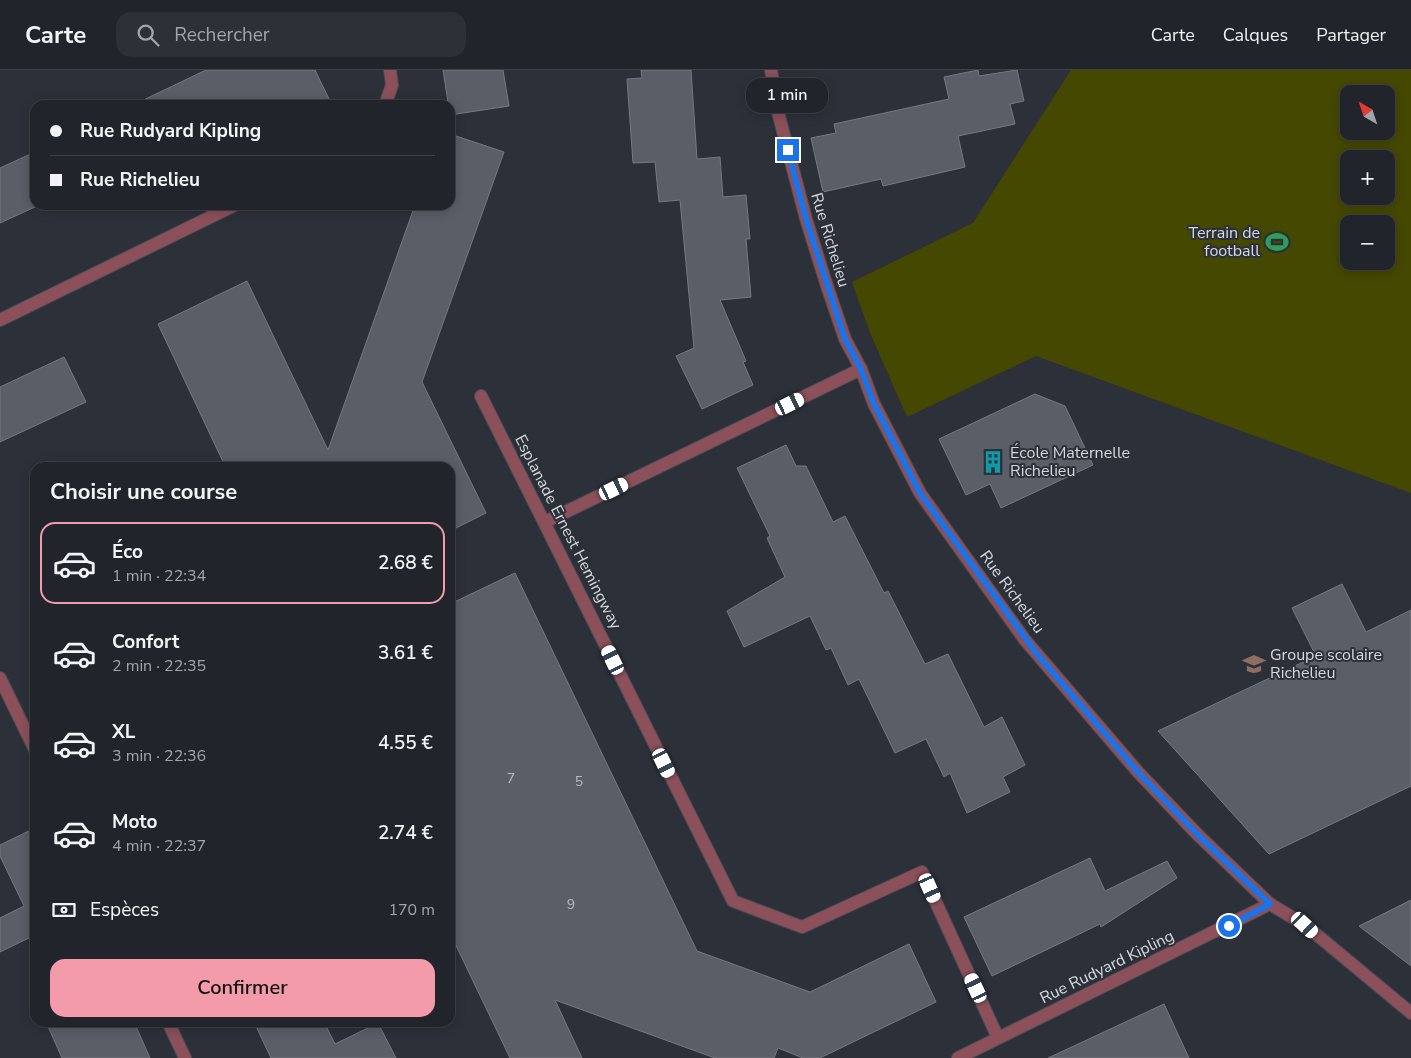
<!DOCTYPE html>
<html lang="fr">
<head>
<meta charset="utf-8">
<style>
	:root { --surface:#21242b; --page:#2d3037; --text:#f1f3f6; --muted:#a2a4a9; --line:#3e4147; --accent:#f39aab }
	body { margin:0; font-family:"Nunito Sans",sans-serif; background:var(--page); color:var(--text); height:100vh; display:flex; flex-direction:column; font-size:19px; white-space:nowrap }
	* { box-sizing:border-box; margin:0 }
	p { font-size:16px; color:var(--muted) }
	.icon { flex:none; width:28px; height:28px; fill:none; stroke:currentColor; stroke-width:2; stroke-linecap:round; stroke-linejoin:round }
	.map { position:relative; flex:1; overflow:hidden }
	.details { position:absolute; left:30px; top:392px; width:425px; height:565px; display:flex; flex-direction:column; background:var(--surface); border-radius:15px; box-shadow:0 2px 12px #0003,0 0 0 1px var(--line) }
	.details>* { flex:none }
	.banner { position:absolute; left:30px; top:30px; width:425px; height:110px; border-radius:15px; box-shadow:0 2px 12px #0003,0 0 0 1px var(--line); display:grid; align-content:center; height:110px; padding:0 20px; background:var(--surface) }
	.needle { width:32px; rotate:321deg }
	.tools { position:absolute; left:1340px; top:15px; display:grid; gap:10px }
	.tools a { display:grid; place-items:center; width:55px; height:55px; border-radius:10px; background:var(--surface); box-shadow:0 2px 12px #0003,0 0 0 1px var(--line); font-size:25px }
	.end { position:absolute; width:22px; height:22px; margin:-11px; border:6px solid #1a73e8; background:#fff; box-shadow:0 0 0 2px #fff }
	.from { border-radius:50% }
	.bubble { position:absolute; height:35px; border-radius:15px; background:var(--surface); box-shadow:0 2px 12px #0003,0 0 0 1px var(--line); font-size:16px; font-weight:600; line-height:35px; text-align:center }
	.car { position:absolute; width:15px; height:30px; margin:-15px -8px; border-radius:6px; box-shadow:0 0 4px 1px #0007; background:linear-gradient(#fff 24%,#345 0 40%,#fff 0 76%,#345 0 86%,#fff 0) }
	.banner b { display:flex; align-items:center; gap:18px; height:48px; font-size:19px }
	.banner b+b { border-top:1px solid var(--line) }
	.banner i { width:12px; height:12px; background:var(--text) }
	ul { padding:0; list-style:none }
	li { display:flex; align-items:center; gap:15px; height:82px; margin:0 10px 8px; padding:0 10px; border:2px solid transparent; border-radius:15px }
	li div { flex:1 }
	li b { display:block; font-size:19px }
	li em { font-style:normal; font-weight:600 }
	li.selected { border-color:var(--accent) }
	li>.icon { width:45px; height:45px; stroke-width:1.5 }
	h2 { padding:0 20px; font-size:22px; line-height:60px }
	.pay { display:flex; align-items:center; gap:12px; height:55px; padding:0 20px; font-size:19px }
	.pay p { margin-inline-start:auto }
	.primary-button { display:flex; gap:10px; margin-top:auto; padding:10px 20px }
	.primary-button a { flex:1; height:58px; border-radius:15px; background:var(--accent); color:#111; font-size:20px; font-weight:600; line-height:58px; text-align:center }
	header { display:flex; align-items:center; gap:30px; box-sizing:border-box; height:70px; padding:0 25px; background:var(--surface); border-bottom:1px solid var(--line) }
	header strong { font-size:24px }
	nav { display:flex; gap:28px; margin-inline-start:auto; font-size:18px }
	.search { width:350px; height:45px; background:var(--page); display:flex; align-items:center; gap:12px; box-sizing:border-box; padding:0 18px; border-radius:15px; color:var(--muted); font-size:19px }
	.map>svg:first-child { display:block }
	.green { fill:#444800; fill-rule:evenodd }
	.building { fill:#595e67; stroke:#747983 }
	.lines { fill:none; stroke-linecap:round; stroke-linejoin:round }
	.minor-casing { stroke:#474b53; stroke-width:14 }
	.minor { stroke:#8c505a; stroke-width:12 }
	.route { stroke:#1a73e8; stroke-width:6 }
	.labels { text-anchor:middle; dominant-baseline:central; stroke-width:4; stroke-linejoin:round; paint-order:stroke }
	.number-label { font-size:14px; fill:#b7bac0 }
	.poi-label { font-size:16px; fill:#d6d9de; stroke:#2c3039; text-anchor:start }
	.street-label { font-size:16px; fill:#d6d9de; stroke:#2c3039 }
</style>
</head>
<body>
<header>
<strong>Carte</strong>
<div class="search"><svg class="icon" aria-label="search" viewBox="0 0 24 24"><circle cx="10" cy="10" r="6"/><path d="M15 15l6 6"/></svg>Rechercher</div>
<nav><a>Carte</a><a>Calques</a><a>Partager</a></nav>
</header>
<div class="map">
<svg width="1411" height="988" viewBox="0 0 1411 988">
	<rect width="100%" height="100%" fill="#2c3039"/>
	<!-- green -->
	<path class="green" d="M1071,0H1411V423L1036,286L907,347L870,263L852,212L973,153ZM1349,24H1386V61H1349ZM1349,89H1386V126H1349ZM1349,154H1386V191H1349Z"/>
	<!-- building -->
	<g class="building">
		<polygon points="206,0 315,0 332,35 133,35"/>
		<polygon points="443,0 503,0 509,36 450,45"/>
		<polygon points="641,0 691,0 697,89 720,87 723,127 746,125 750,169 746,169 751,227 720,230 746,291 743,292 753,315 702,339 676,286 694,278 680,130 659,132 655,92 633,93 627,9 642,8"/>
		<polygon points="978,0 979,6 1017,0 1024,31 1010,34 1015,54 958,66 965,97 883,116 881,109 823,122 811,68 836,63 834,54 949,29 944,7"/>
		<polygon points="450,64 504,82 422,312 486,443 450,461 450,398 226,398 158,254 247,211 328,380 415,135 450,135"/>
		<polygon points="35,82 35,137 0,153 0,98"/>
		<polygon points="64,287 86,332 0,372 0,317"/>
		<polygon points="1035,324 1065,336 1093,395 1001,438 990,414 966,425 939,369"/>
		<polygon points="786,375 796,396 806,396 833,452 845,446 884,523 888,521 925,594 948,584 984,657 1002,647 1025,695 1003,707 1010,722 967,743 950,703 944,707 926,669 895,683 859,609 848,615 831,578 826,580 810,546 744,577 727,541 785,507 767,468 770,466 737,398"/>
		<polygon points="515,503 697,881 810,922 909,874 936,932 820,988 803,988 778,978 774,988 715,988 555,930 582,988 510,988 450,863 450,534"/>
		<polygon points="1342,514 1366,562 1411,540 1411,716 1269,784 1158,661 1316,586 1292,538"/>
		<polygon points="35,758 35,865 0,882 0,848 24,836 0,786 0,775"/>
		<polygon points="1090,788 1105,821 1167,791 1177,808 1101,857 1100,854 992,906 964,847"/>
		<polygon points="1411,830 1411,896 1359,856"/>
		<polygon points="1164,934 1189,988 1048,988 1119,955"/>
		<polygon points="46,952 134,952 150,988 62,988"/>
		<polygon points="254,952 324,952 335,974 378,953 396,988 271,988"/>
	</g>
	<g class="lines">
		<defs>
			<g id="minor">
				<polyline points="771,0 779,46 806,149 826,213 845,269 861,299 874,334 920,423 1025,570 1138,702 1197,764 1270,834 1305,855 1411,943"/>
				<polyline points="385,35 392,15 390,0"/>
				<polyline points="0,250 235,135"/>
				<polyline points="481,326 733,831 802,857 922,802 998,968"/>
				<polyline points="545,452 861,299"/>
				<polyline points="0,608 35,680"/>
				<polyline points="168,952 185,988"/>
				<polyline points="958,988 1270,834"/>
			</g>
		</defs>
		<!-- minor casing -->
		<use href="#minor" class="minor-casing"/>
		<!-- minor -->
		<use href="#minor" class="minor"/>
	</g>
	<g class="lines">
		<!-- route -->
		<polyline class="route" points="788,80 806,149 845,269 861,299 874,334 920,423 1037,584 1138,702 1197,764 1270,834 1229,856"/>
	</g>
	<!-- icons -->
	<defs>
		<symbol id="stadium-bare" viewBox="-9 -9 18 18"><path d="M0-5a6.5 5 0 1 0 0 10a6.5 5 0 1 0 0-10ZM-3.5-1.8h7v3.6h-7Z" fill="#2e9e5b" stroke="#2c3039" stroke-width="2.5" paint-order="stroke"/></symbol>
		<symbol id="building-bare" viewBox="-9 -9 18 18"><path d="M-4-6H4V6H1V3H-1V6H-4ZM-2.5-4.3h1.7v1.8h-1.7ZM.8-4.3h1.7v1.8H.8ZM-2.5-1h1.7V.8h-1.7ZM.8-1h1.7V.8H.8Z" fill="#0f9aa8" stroke="#2c3039" stroke-width="2.5" paint-order="stroke"/></symbol>
		<symbol id="school-bare" viewBox="-9 -9 18 18"><path d="M0-5L7-2L0 1L-7-2ZM-4 1L0 2.5L4 1V4Q0 6-4 4Z" fill="#8d6e63" stroke="#2c3039" stroke-width="2.5" paint-order="stroke"/></symbol>
	</defs>
	<g fill-rule="evenodd">
		<use href="#stadium-bare" x="1261" y="156" width="32" height="32"/>
		<use href="#building-bare" x="977" y="376" width="32" height="32"/>
		<use href="#school-bare" x="1238" y="578" width="32" height="32"/>
	</g>
	<g class="labels">
		<!-- number labels -->
		<g class="number-label">
			<text x="511" y="708">7</text>
			<text x="579" y="711">5</text>
			<text x="571" y="834">9</text>
		</g>
		<!-- poi labels -->
		<g class="poi-label">
			<text x="1260" y="163" text-anchor="end">Terrain de<tspan x="1260" dy="18">football</tspan></text>
			<text x="1010" y="383">École Maternelle<tspan x="1010" dy="18">Richelieu</tspan></text>
			<text x="1270" y="585">Groupe scolaire<tspan x="1270" dy="18">Richelieu</tspan></text>
		</g>
		<!-- street labels -->
		<g class="street-label">
			<text transform="translate(830 170) rotate(73)">Rue Richelieu</text>
			<text transform="translate(568 462) rotate(63)">Esplanade Ernest Hemingway</text>
			<text transform="translate(1012 522) rotate(54)">Rue Richelieu</text>
			<text transform="translate(1107 897) rotate(-26)">Rue Rudyard Kipling</text>
		</g>
	</g>
</svg>
<div class="tools">
<a><svg class="needle" viewBox="-14 -14 28 28"><path d="M0-13l5 13h-10z" fill="#e53935"/><path d="M0 13l5-13h-10z" fill="#a2a4a9"/></svg></a>
<a>+</a>
<a>−</a>
</div>
<i class="end from" style="left:1229px;top:856px"></i>
<i class="end" style="left:788px;top:80px"></i>
<div class="bubble" style="left:746px;top:8px;width:82px">1 min</div>
<i class="car" style="left:790px;top:334px;rotate:64deg"></i>
<i class="car" style="left:614px;top:419px;rotate:64deg"></i>
<i class="car" style="left:613px;top:590px;rotate:334deg"></i>
<i class="car" style="left:664px;top:693px;rotate:154deg"></i>
<i class="car" style="left:930px;top:818px;rotate:156deg"></i>
<i class="car" style="left:1305px;top:855px;rotate:133deg"></i>
<i class="car" style="left:976px;top:918px;rotate:335deg"></i>
<div class="banner">
<b><i class="from"></i>Rue Rudyard Kipling</b>
<b><i></i>Rue Richelieu</b>
</div>
<section class="details">
<h2>Choisir une course</h2>
<ul>
<li class="selected"><svg class="icon" aria-label="car" viewBox="0 0 24 24"><path d="M5 17H2v-5l4-1 3-4h7l3 4 3 1v5h-3M9 17h6M6 11h13"/><circle cx="7" cy="17" r="2"/><circle cx="17" cy="17" r="2"/></svg><div><b>Éco</b><p>1 min · 22:34</p></div><em>2.68 €</em></li>
<li><svg class="icon" aria-label="car" viewBox="0 0 24 24"><path d="M5 17H2v-5l4-1 3-4h7l3 4 3 1v5h-3M9 17h6M6 11h13"/><circle cx="7" cy="17" r="2"/><circle cx="17" cy="17" r="2"/></svg><div><b>Confort</b><p>2 min · 22:35</p></div><em>3.61 €</em></li>
<li><svg class="icon" aria-label="car" viewBox="0 0 24 24"><path d="M5 17H2v-5l4-1 3-4h7l3 4 3 1v5h-3M9 17h6M6 11h13"/><circle cx="7" cy="17" r="2"/><circle cx="17" cy="17" r="2"/></svg><div><b>XL</b><p>3 min · 22:36</p></div><em>4.55 €</em></li>
<li><svg class="icon" aria-label="car" viewBox="0 0 24 24"><path d="M5 17H2v-5l4-1 3-4h7l3 4 3 1v5h-3M9 17h6M6 11h13"/><circle cx="7" cy="17" r="2"/><circle cx="17" cy="17" r="2"/></svg><div><b>Moto</b><p>4 min · 22:37</p></div><em>2.74 €</em></li>
</ul>
<div class="pay"><svg class="icon" aria-label="cash" viewBox="0 0 24 24"><path d="M3 7h18v10H3z"/><circle cx="12" cy="12" r="2"/></svg>Espèces<p>170 m</p></div>
<div class="primary-button"><a>Confirmer</a></div>
</section>
</div>
</body>
</html>
